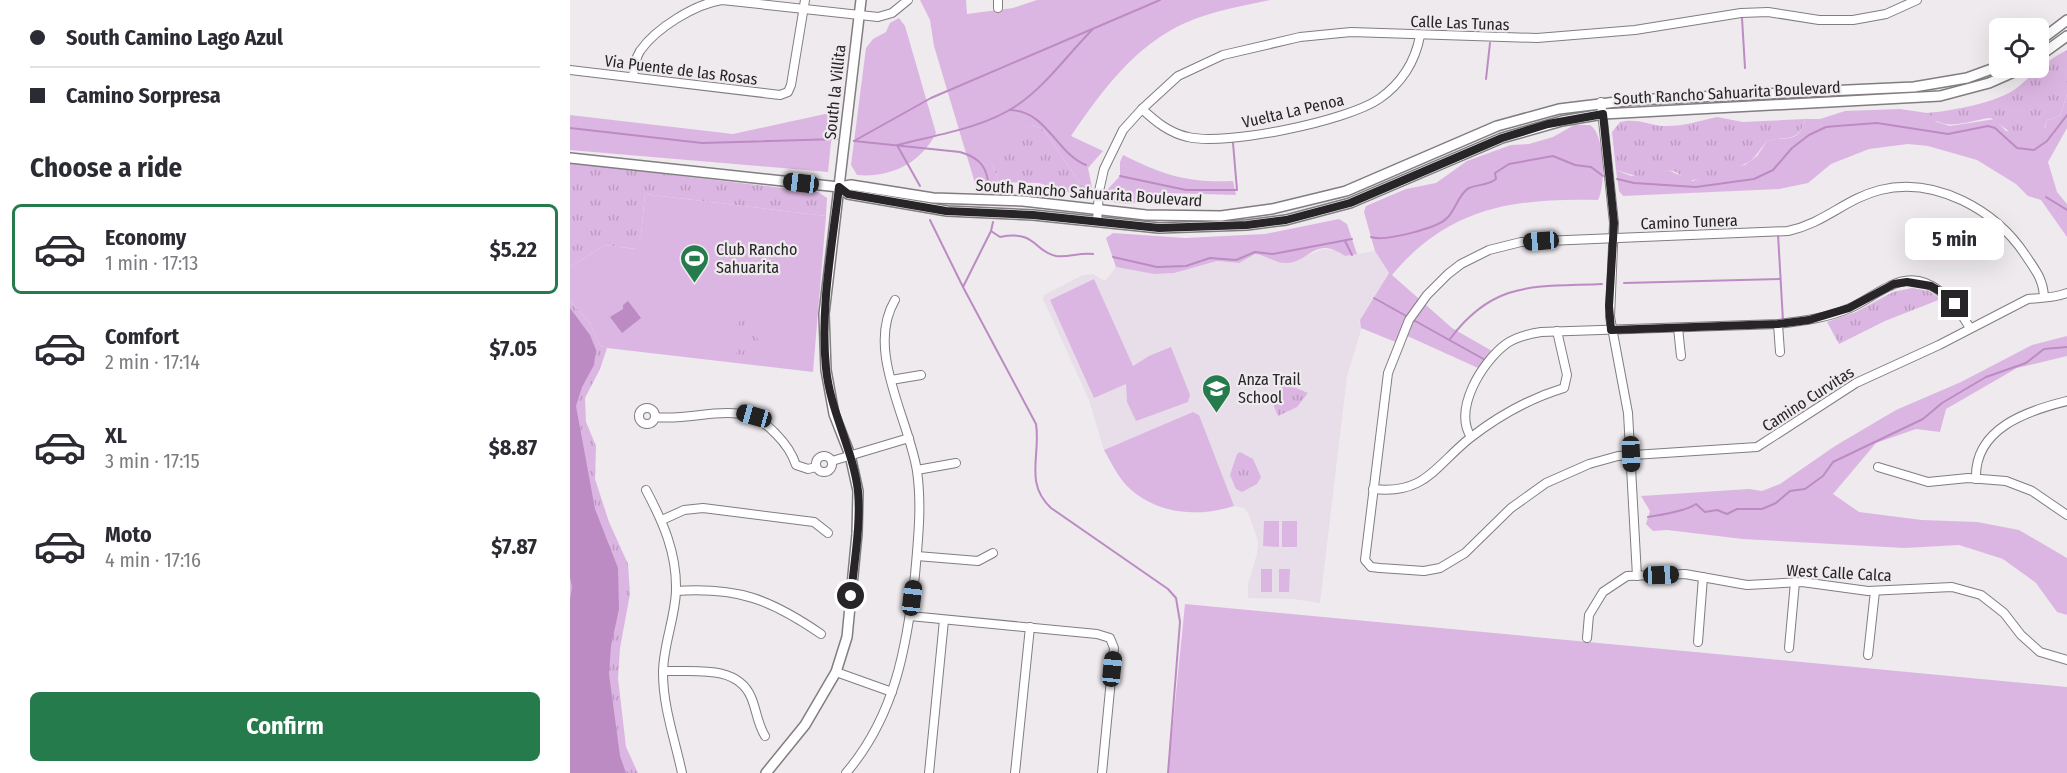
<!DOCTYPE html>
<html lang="en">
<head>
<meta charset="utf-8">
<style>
	:root { --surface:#fff; --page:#f7f7f7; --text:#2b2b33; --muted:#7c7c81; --line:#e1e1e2; --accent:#267b4d }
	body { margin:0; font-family:"Fira Sans Condensed",sans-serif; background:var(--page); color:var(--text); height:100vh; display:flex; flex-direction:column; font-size:22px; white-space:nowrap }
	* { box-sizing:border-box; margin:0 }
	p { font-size:20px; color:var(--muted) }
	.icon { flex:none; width:33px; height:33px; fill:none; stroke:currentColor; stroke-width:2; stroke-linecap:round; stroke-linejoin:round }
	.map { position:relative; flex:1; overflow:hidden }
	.details { display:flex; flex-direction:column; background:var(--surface); width:570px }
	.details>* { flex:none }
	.banner { display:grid; align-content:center; height:132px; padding:0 30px; background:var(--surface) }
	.controls { position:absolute; left:1419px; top:18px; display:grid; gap:12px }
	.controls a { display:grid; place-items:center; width:60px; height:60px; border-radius:9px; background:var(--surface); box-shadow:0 6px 24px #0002; font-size:30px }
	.end { position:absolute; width:27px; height:27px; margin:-14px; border:8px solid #272527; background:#fff; box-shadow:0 0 0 3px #fff }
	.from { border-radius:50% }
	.bubble { position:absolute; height:42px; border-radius:9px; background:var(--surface); box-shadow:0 6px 24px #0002; font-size:20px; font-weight:700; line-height:42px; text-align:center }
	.car { position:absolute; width:18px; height:36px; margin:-18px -9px; border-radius:8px; box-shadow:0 0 4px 2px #0007; background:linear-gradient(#222 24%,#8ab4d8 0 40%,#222 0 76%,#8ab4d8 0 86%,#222 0) }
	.banner b { display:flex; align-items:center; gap:21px; height:57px; font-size:22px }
	.banner b+b { border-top:2px solid var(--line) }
	.banner i { width:15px; height:15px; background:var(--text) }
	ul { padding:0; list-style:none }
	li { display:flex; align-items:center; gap:18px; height:90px; margin:0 12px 9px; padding:0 18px; border:3px solid transparent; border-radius:9px }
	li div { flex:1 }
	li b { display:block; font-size:22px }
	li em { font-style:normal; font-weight:700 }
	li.selected { border-color:var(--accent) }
	li>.icon { width:54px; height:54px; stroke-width:1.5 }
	h2 { padding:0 30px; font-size:27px; line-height:72px }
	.cta { display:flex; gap:12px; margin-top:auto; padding:12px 30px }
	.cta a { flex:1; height:69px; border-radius:9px; background:var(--accent); color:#fff; font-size:24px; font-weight:700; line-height:69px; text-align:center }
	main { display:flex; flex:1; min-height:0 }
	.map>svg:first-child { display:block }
	.built { fill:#e8dee9 }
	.grass { fill:#dcb6e2 }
	.park { fill:url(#park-tufts) }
	.water { fill:#bc8bc3 }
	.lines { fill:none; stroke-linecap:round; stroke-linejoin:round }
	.stream { stroke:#bc8bc3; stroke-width:2 }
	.minor-casing { stroke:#817d81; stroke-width:10 }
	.tertiary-casing { stroke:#817d81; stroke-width:12 }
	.minor { stroke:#fff; stroke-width:8 }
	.tertiary { stroke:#fff; stroke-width:9 }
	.route { stroke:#272527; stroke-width:8 }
	.labels { text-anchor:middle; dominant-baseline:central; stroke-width:4.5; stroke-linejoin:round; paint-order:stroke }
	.street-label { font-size:16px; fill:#272527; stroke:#eeeaee }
	.poi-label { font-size:16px; fill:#272527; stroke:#eeeaee; text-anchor:start }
</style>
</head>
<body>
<main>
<section class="details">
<div class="banner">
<b><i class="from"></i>South Camino Lago Azul</b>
<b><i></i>Camino Sorpresa</b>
</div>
<h2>Choose a ride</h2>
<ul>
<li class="selected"><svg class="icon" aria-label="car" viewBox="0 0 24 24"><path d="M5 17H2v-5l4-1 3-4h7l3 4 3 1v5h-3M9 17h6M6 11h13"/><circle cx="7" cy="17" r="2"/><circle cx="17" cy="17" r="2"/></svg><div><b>Economy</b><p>1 min · 17:13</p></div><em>$5.22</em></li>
<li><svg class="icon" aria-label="car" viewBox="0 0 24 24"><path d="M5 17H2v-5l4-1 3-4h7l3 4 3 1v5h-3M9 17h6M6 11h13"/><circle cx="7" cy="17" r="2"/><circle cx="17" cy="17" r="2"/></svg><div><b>Comfort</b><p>2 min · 17:14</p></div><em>$7.05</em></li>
<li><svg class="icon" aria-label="car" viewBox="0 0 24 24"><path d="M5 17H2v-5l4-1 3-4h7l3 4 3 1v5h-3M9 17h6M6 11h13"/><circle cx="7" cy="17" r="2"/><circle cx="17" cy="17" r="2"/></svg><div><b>XL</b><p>3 min · 17:15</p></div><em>$8.87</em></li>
<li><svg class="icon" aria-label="car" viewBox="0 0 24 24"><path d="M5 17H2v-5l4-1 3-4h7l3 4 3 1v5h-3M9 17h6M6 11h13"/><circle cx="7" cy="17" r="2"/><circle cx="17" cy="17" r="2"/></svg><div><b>Moto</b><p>4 min · 17:16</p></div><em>$7.87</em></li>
</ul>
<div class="cta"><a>Confirm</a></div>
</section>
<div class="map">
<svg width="1497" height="773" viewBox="0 0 1497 773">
	<defs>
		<pattern id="park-tufts" width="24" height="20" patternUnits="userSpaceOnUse" patternTransform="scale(1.5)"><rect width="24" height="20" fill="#dcb6e2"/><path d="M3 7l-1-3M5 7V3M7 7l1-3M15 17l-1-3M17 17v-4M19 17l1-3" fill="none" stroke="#bd9cc2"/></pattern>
	</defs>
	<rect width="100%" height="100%" fill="#eeeaee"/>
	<!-- built -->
	<polygon class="built" points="753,249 766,250 775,256 805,251 819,273 790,320 789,323 792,327 777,376 750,603 723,599 678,598 678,584 687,554 688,541 678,513 674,508 664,506 632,513 606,511 584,504 558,487 534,450 519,400 473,299 474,295 513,275 523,274 535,281 546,267 584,274 604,273 647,261 669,263 684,254 718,263"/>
	<!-- grass -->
	<g class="grass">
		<path d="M350,0H396L397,14L443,8L467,0H700C672,6 642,11 615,23C564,46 531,92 501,136L533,151L518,168L522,187L516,198L507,197L505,194L512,186L474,130L462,125L449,132L422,164L429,182L426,191L407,190L364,46L360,20Z"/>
		<path d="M329,18L335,26L366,133C351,163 321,178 287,175L281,165L296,48L303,39L316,32L320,23Z"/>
		<path d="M1497,94V128L1478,162L1487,192L1497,204V237L1471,200L1458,196L1446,184L1407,160L1358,146L1338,144L1299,149L1261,164L1238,183L1209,189L1053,196L1049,191L1046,170L1061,176L1098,170L1123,181L1155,167L1175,165L1187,156L1197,141C1214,135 1229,146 1235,119H1250L1275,111L1330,109L1357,113L1367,122L1380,126L1425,119L1436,131L1461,132L1467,127L1475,128L1477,120L1490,116Z"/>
		<polygon points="264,112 258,172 0,150 0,115 163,134"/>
		<path d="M1004,125H1020C1035,134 1036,185 1028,200C944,198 879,207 822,275L882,328L922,351L908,368L833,334L828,343L791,328L790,320L819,273L805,251L794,212L796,206L836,189L866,183L897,161L941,145L959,144L983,137Z"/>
		<path d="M553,155C593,175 618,183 663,181L666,195L596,193L583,200L558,204L542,202L537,198V190L550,176V162Z"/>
		<polygon points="75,194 256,216 243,372 37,348 30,345 20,323 0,301 0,267 35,245 65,249 71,236"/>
		<path d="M769,219L777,224L787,254L775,256C745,235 740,262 717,263C706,264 696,255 685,254L669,263L647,261L604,273L584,274L546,267L536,238L543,233L615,238L695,234Z"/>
		<polygon points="524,279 563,366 579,356 601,347 620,395 618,402 566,421 557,402 556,384 524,398 480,300"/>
		<polygon points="1497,336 1497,356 1447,368 1376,409 1370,432 1346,429 1306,443 1263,494 1289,512 1352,520 1407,522 1449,530 1497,558 1497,615 1487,612 1466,583 1433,559 1389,545 1335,548 1173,539 1097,530 1083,531 1076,524 1080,511 1071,496 1179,489 1192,491 1210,484 1265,446 1326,410 1391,382 1462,345"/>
		<path d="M623,412L629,415L664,506C628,518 584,514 556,485C547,475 541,462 534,450Z"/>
		<polygon points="694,521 709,521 709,547 693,546"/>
		<rect x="712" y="521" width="15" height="26"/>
		<rect x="691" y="569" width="11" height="23"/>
		<polygon points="709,569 720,569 719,592 709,592"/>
		<polygon points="615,604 1497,687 1497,773 598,773"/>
	</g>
	<!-- park -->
	<g class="park">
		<path d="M1497,50V94L1490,116L1477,120L1474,129L1468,128L1461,132H1440L1421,118C1398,120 1374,134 1357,113C1381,111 1428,103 1448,87C1464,74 1477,60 1497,50Z"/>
		<path d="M1147,117L1173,122L1235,119C1229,145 1214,135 1197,141C1182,159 1182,167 1155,167L1148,175L1118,181L1106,172L1098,170L1069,177L1046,170L1042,132L1050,122C1066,118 1076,124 1092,126C1112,127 1128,121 1147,117Z"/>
		<polygon points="462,125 474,130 512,186 505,194 469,183 429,182 422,164 422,150 446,132"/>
		<polygon points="0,163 248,192 257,198 256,216 75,194 71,236 66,249 35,245 0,267"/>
		<polygon points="1342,288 1359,291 1371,299 1315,321 1269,344 1257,322 1286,312 1323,292"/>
		<polygon points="0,301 20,323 30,345 37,348 30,369 15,398 16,422 26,446 25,479 39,522 58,564 60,594 50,648 48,678 56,747 68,773 0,773"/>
		<polygon points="171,318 183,319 188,341 187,356 166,354 164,336"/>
		<polygon points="714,383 738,393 727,407 708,416 700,397 710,393"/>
		<polygon points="670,452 683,459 691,477 687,484 672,492 666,489 660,475 667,454"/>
	</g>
	<!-- water -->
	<g class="water">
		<polygon points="58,301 71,318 52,333 40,317 53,309 53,305"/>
		<polygon points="0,308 20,335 26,350 24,365 12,387 6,406 25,509 48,568 49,609 41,646 39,674 50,756 56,773 0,773 0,599 2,587 0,577"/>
	</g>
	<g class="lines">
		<!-- stream -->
		<g class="stream">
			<polyline points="1172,18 1175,68"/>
			<polyline points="916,79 920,43"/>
			<path d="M440,110C477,111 486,153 516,165"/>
			<polyline points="0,128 132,143 267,139"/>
			<polyline points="284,141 361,98 590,0"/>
			<path d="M284,141L390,152C411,158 418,168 419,190"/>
			<polyline points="550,176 616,190 667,190 663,143"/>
			<polyline points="1047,179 1064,183 1126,187 1184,179 1203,170 1222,148 1239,135 1256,127 1267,126 1307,123 1378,134 1418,126 1425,128 1447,148 1464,150 1477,141 1497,115"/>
			<path d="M350,186L327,145C366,135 413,128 446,106C476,86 497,55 522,30"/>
			<polyline points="1476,197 1497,210"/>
			<polyline points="360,220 393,287"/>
			<path d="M423,222L421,231L393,287L466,424C471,455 454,483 481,508L598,589L606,598L610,622L598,773"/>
			<path d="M421,231L430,237C467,230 463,251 486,256C498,258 510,252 523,254"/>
			<polyline points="1208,234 1213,321"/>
			<path d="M801,237C814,242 868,228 877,218C885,211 889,193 899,188C908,184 917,186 926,179L925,173L939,164L983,156L1005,165L1021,167L1033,176"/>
			<polyline points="775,241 782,255"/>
			<polyline points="543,257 587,267 616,266 640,258 666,260 685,252 703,254 782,239"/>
			<polyline points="1054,283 1210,279"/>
			<polyline points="804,298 917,361"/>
			<path d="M880,339C924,280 965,287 1032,284"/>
			<path d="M1078,517C1091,515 1116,511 1126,504L1135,512L1147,510L1157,514L1167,509H1192L1206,503L1220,491L1235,489L1253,476L1263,462L1353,419L1372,403L1416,377L1456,363L1474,349L1497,347"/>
		</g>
		<defs>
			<g id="minor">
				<polyline points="428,0 428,8"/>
				<polyline points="0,70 210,95 218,92 221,85 235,0"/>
				<path d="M63,77C64,68 65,59 70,51C86,28 125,4 152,0L308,17L322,13L338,0"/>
				<polyline points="1031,102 1044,223 1040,317 1058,413 1067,576"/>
				<path d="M572,109C585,121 599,133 618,137C656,146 777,121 809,99C832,83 845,62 850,36"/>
				<polyline points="527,222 529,191 534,169 553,130 572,109 608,76 653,55 730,37 781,32 967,38 1065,30 1171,13 1198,12 1249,20 1283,20 1316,14 1347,0"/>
				<path d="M1474,297C1473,279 1466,271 1456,256C1426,210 1365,176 1310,190C1275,199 1255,223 1218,231L951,242L919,250L891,264L878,274L857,295L839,320L818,373L795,560L801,567L810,568L854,571L870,568L895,553L941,508L976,483L1019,464L1048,456L1187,447L1286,383L1369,345L1458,299C1470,298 1485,298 1497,293"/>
				<polyline points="1208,324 1210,352"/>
				<polyline points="1108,328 1111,356"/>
				<polyline points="321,380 351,375"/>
				<circle cx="77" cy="416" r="8"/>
				<path d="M85,417C130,422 171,396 206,434C215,443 222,453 226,465L238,469L246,467"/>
				<path d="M901,437C883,409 912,362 936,344C946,337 958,334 971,332L1208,324C1233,321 1257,318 1280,308C1294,302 1306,292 1320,286C1357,267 1384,301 1400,328"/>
				<circle cx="254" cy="464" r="8"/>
				<polyline points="262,461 339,438"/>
				<polyline points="1308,467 1358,482 1398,478 1436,481 1462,491 1497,515"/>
				<polyline points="347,470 386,463"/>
				<path d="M1406,479C1404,429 1456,411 1497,401"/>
				<path d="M803,489C855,495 865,466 900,438C927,417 961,398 994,388L997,375L987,331"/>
				<path d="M76,490C93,522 107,553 106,591C105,619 93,645 93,673C93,707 105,740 112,773"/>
				<polyline points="92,520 114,510 133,508 244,522 258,533"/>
				<polyline points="347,556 408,561 423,553"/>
				<path d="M106,591C168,587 200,599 251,634"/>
				<polyline points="340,616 527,634 540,638 544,648 532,773"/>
				<polyline points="1017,638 1019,615 1033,592 1057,576 1115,574 1177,585 1232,582 1298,591 1382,587 1411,595 1434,613 1451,635 1470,652 1497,660"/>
				<polyline points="1128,642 1133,577"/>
				<polyline points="1219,648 1225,582"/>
				<polyline points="1298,655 1305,591"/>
				<path d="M93,671C122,672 167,664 181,697C187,711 187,723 195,736"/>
				<polyline points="266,672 322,692"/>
				<path d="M276,773C325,716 337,646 345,575C348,540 352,506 347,471C339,419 295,350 325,300"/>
				<polyline points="359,773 374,620"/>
				<polyline points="445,773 460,627"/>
			</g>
			<g id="tertiary">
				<polyline points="1468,42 1497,20"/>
				<polyline points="1468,57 1497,36"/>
				<polyline points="0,158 269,187 281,185 363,198 453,201 576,215 651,216 702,209 776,191 927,126 989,109 1063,100 1344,87 1397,78 1430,66"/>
				<polyline points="269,187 278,194 377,211 463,215 589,228 677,225 716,220 780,203 932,138 992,121 1033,114 1370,96 1419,83 1453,68"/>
				<polyline points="196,773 235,725 266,672 277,637 287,534 288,491 280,455 264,414 256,370 254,314 291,0"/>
			</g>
		</defs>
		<!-- minor casing -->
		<use href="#minor" class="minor-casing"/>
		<!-- tertiary casing -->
		<use href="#tertiary" class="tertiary-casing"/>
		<!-- minor -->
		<use href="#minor" class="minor"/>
		<!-- tertiary -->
		<use href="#tertiary" class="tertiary"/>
	</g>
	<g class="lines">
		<!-- route -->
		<path class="route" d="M281,596C284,562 291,525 288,491C283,449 260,411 256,368C250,308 262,247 269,187L278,194L376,211L463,215L589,228L677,225L716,220L780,203L932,138L978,124L1033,114L1044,223L1039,306L1041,330L1208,324L1239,320L1279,308L1324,284L1337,282L1361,286L1378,296L1385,304"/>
	</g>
	<!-- icons -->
	<defs>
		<symbol id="stadium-pin" viewBox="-11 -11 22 30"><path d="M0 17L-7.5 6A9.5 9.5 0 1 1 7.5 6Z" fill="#267b4d" stroke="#eeeaee"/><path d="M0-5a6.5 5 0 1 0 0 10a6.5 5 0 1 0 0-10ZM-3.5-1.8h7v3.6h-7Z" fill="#fff"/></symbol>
		<symbol id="school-pin" viewBox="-11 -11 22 30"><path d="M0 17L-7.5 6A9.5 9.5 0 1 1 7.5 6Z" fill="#267b4d" stroke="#eeeaee"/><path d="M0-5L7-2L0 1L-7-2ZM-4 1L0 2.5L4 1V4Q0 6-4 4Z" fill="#fff"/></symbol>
	</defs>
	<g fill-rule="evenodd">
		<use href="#stadium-pin" x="108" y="242" width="33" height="45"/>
		<use href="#school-pin" x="630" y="372" width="33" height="45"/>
	</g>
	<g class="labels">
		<!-- street labels -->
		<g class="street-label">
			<text transform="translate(890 23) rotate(2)">Calle Las Tunas</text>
			<text transform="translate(111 70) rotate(7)">Via Puente de las Rosas</text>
			<text transform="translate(265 92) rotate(-84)">South la Villita</text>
			<text transform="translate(1157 93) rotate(-3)">South Rancho Sahuarita Boulevard</text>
			<text transform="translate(723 111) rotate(-13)">Vuelta La Penoa</text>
			<text transform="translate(519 193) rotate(4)">South Rancho Sahuarita Boulevard</text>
			<text transform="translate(1119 222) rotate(-2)">Camino Tunera</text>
			<text transform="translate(1238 399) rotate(-33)">Camino Curvitas</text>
			<text transform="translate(1269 573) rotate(3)">West Calle Calca</text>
		</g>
		<!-- poi labels -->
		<g class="poi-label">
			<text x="146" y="249">Club Rancho<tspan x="146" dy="18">Sahuarita</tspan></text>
			<text x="668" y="379">Anza Trail<tspan x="668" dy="18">School</tspan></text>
		</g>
	</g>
</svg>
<div class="controls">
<a><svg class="icon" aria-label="locate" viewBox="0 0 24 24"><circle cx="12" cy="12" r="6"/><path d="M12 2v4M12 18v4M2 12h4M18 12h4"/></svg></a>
</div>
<i class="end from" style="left:281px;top:596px"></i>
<i class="end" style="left:1385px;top:304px"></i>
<div class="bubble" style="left:1335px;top:218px;width:99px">5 min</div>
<i class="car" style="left:231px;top:183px;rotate:277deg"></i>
<i class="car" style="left:971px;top:241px;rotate:266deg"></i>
<i class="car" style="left:184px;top:416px;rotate:286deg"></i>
<i class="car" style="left:1061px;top:454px;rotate:178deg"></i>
<i class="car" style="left:1091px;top:575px;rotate:88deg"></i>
<i class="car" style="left:342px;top:598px;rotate:7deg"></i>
<i class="car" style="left:542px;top:669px;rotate:6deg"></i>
</div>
</main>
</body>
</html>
